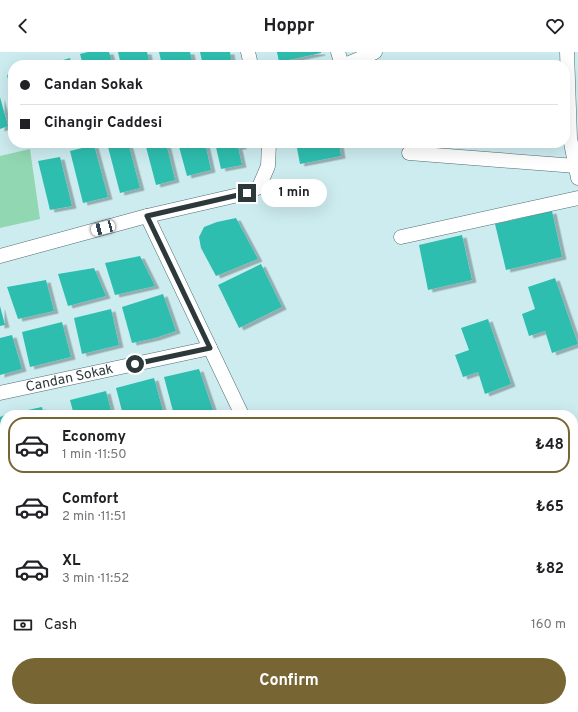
<!DOCTYPE html>
<html lang="en">
<head>
<meta charset="utf-8">
<style>
	:root { --surface:#fff; --page:#f2f2f2; --text:#202124; --muted:#757577; --line:#e0e0e0; --accent:#776533 }
	body { margin:0; font-family:Overpass,sans-serif; background:var(--page); color:var(--text); height:100vh; display:flex; flex-direction:column; font-size:15px; white-space:nowrap }
	* { box-sizing:border-box; margin:0 }
	p { font-size:13px; color:var(--muted) }
	.icon { flex:none; width:22px; height:22px; fill:none; stroke:currentColor; stroke-width:2; stroke-linecap:round; stroke-linejoin:round }
	.map { position:relative; flex:1; overflow:hidden }
	.side { position:absolute; left:0px; top:358px; width:578px; height:302px; display:flex; flex-direction:column; background:var(--surface); border-radius:16px 16px 0 0; box-shadow:0 4px 16px #0002 }
	.side>* { flex:none }
	.guide { position:absolute; left:8px; top:8px; width:562px; height:88px; border-radius:16px; box-shadow:0 4px 16px #0002; display:grid; align-content:center; height:88px; padding:0 12px; background:var(--surface) }
	.end { position:absolute; width:18px; height:18px; margin:-9px; border:5px solid #2c383a; background:#fff; box-shadow:0 0 0 2px #fff }
	.from { border-radius:50% }
	.bubble { position:absolute; height:28px; border-radius:14px; background:var(--surface); box-shadow:0 4px 16px #0002; font-size:13px; font-weight:700; line-height:28px; text-align:center }
	.car { position:absolute; width:12px; height:24px; margin:-12px -6px; border-radius:5px; box-shadow:0 0 3px 1px #0007; background:linear-gradient(#fff 24%,#345 0 40%,#fff 0 76%,#345 0 86%,#fff 0) }
	.guide b { display:flex; align-items:center; gap:14px; height:38px; font-size:15px }
	.guide b+b { border-top:1px solid var(--line) }
	.guide i { width:10px; height:10px; background:var(--text) }
	ul { padding:7px 0 0; list-style:none }
	li { display:flex; align-items:center; gap:12px; height:56px; margin:0 8px 6px; padding:0 4px; border:2px solid transparent; border-radius:16px }
	li div { flex:1 }
	li b { display:block; font-size:15px }
	li em { font-style:normal; font-weight:700 }
	li.selected { border-color:var(--accent) }
	li>.icon { width:36px; height:36px; stroke-width:1.5 }
	.pay { display:flex; align-items:center; gap:10px; height:44px; padding:0 12px; font-size:15px }
	.pay p { margin-inline-start:auto }
	.cta { display:flex; gap:8px; margin-top:auto; padding:8px 12px }
	.cta a { flex:1; height:46px; border-radius:24px; background:var(--accent); color:#fff; font-size:16px; font-weight:700; line-height:46px; text-align:center }
	header { display:flex; justify-content:space-between; align-items:center; height:52px; padding:0 12px; background:var(--surface); font-size:18px; font-weight:700 }
	.map>svg:first-child { display:block }
	.green { fill:#91d7b2 }
	.building { fill:#2dbeaf; filter:url(#shadow) }
	.lines { fill:none; stroke-linecap:round; stroke-linejoin:round }
	.minor-casing { stroke:#516d71; stroke-width:15 }
	.minor { stroke:#fff; stroke-width:14 }
	.route { stroke:#2c383a; stroke-width:5 }
	.labels { text-anchor:middle; dominant-baseline:central; stroke-width:3; stroke-linejoin:round; paint-order:stroke }
	.street-label { font-size:14px; fill:#2c383a; stroke:#cdecf0 }
</style>
</head>
<body>
<header><svg class="icon" aria-label="back" viewBox="0 0 24 24"><path d="M15 5l-7 7 7 7"/></svg>Hoppr<svg class="icon" aria-label="heart" viewBox="0 0 24 24"><path d="M12 20l-8-8c-3-5 5-10 8-4 3-6 11-1 8 4z"/></svg></header>
<div class="map">
<svg width="578" height="660" viewBox="0 0 578 660">
	<defs>
		<filter id="shadow"><feDropShadow dx="4.5" dy="2.5" stdDeviation="0" flood-color="#0004"/></filter>
	</defs>
	<rect width="100%" height="100%" fill="#cdecf0"/>
	<!-- green -->
	<polygon class="green" points="30,97 40,167 0,176 0,104"/>
	<!-- building -->
	<g class="building">
		<polygon points="88,0 109,0 113,13 83,13 80,2"/>
		<polygon points="118,0 147,0 150,13 121,13"/>
		<polygon points="159,0 190,0 193,13 162,13"/>
		<polygon points="200,0 230,0 232,13 203,13"/>
		<polygon points="277,0 321,0 321,1 279,10"/>
		<polygon points="70,6 72,13 46,13"/>
		<polygon points="13,21 13,45 12,45 7,23"/>
		<polygon points="0,45 8,74 0,77"/>
		<polygon points="107,91 128,91 140,136 120,141"/>
		<polygon points="145,91 166,91 175,128 156,133"/>
		<polygon points="178,91 205,91 211,118 187,124"/>
		<polygon points="215,91 241,91 242,95 238,95 242,113 221,117"/>
		<polygon points="296,91 339,91 341,104 300,112"/>
		<polygon points="94,93 108,145 83,151 70,99"/>
		<polygon points="60,105 72,154 50,158 38,109"/>
		<polygon points="552,159 562,205 506,218 495,172"/>
		<polygon points="236,166 258,207 216,224 201,196 199,185 204,175 217,170"/>
		<polygon points="462,183 472,228 428,238 419,193"/>
		<polygon points="140,204 155,234 115,243 105,211"/>
		<polygon points="261,212 282,255 239,276 218,233"/>
		<polygon points="94,216 106,244 68,254 58,222"/>
		<polygon points="555,226 578,292 552,301 545,279 529,284 522,262 535,257 528,235"/>
		<polygon points="46,228 54,259 18,267 7,235"/>
		<polygon points="163,242 176,279 155,286 132,291 122,255"/>
		<polygon points="0,254 5,273 0,274"/>
		<polygon points="111,257 119,293 82,302 74,266"/>
		<polygon points="488,267 511,332 485,342 478,320 463,325 455,303 469,298 461,276"/>
		<polygon points="62,270 71,305 30,315 22,280"/>
		<polygon points="12,283 22,317 0,323 0,286"/>
		<polygon points="199,317 213,358 184,363 174,363 164,325"/>
		<polygon points="154,326 164,363 123,363 116,336"/>
		<polygon points="106,339 112,363 74,363 70,348"/>
		<polygon points="42,355 44,363 24,363 23,359"/>
		<polygon points="5,363 5,399 0,400 0,365"/>
		<polygon points="5,411 5,436 4,436 0,412"/>
		<polygon points="5,494 5,531 0,532 0,495"/>
		<rect x="0" y="544" width="5" height="40"/>
		<polygon points="573,596 578,598 578,635 573,632"/>
		<polygon points="0,636 5,636 5,655 25,655 25,660 0,660"/>
		<rect x="36" y="655" width="49" height="5"/>
		<polygon points="113,655 160,655 162,660 114,660"/>
		<polygon points="171,655 194,655 178,660 173,660"/>
		<polygon points="230,655 263,655 264,660 215,660"/>
		<polygon points="274,655 301,655 300,660 274,660"/>
		<polygon points="347,655 373,655 385,660 345,660"/>
		<polygon points="406,655 457,655 455,660 414,660 405,656"/>
		<polygon points="470,655 511,655 516,657 515,660 468,660"/>
	</g>
	<g class="lines">
		<defs>
			<g id="minor">
				<polyline points="248,0 251,13"/>
				<polyline points="338,0 342,13"/>
				<polyline points="567,0 570,86 578,126"/>
				<polyline points="345,13 375,0"/>
				<polyline points="409,101 576,114"/>
				<polyline points="147,164 242,363"/>
				<polyline points="401,185 578,146"/>
				<polyline points="0,204 147,164 247,141 259,135 268,114 269,91"/>
				<path id="s1" d="M0,341L210,296"/>
				<polyline points="0,469 5,468"/>
				<polyline points="0,608 5,608"/>
				<polyline points="573,650 578,652"/>
				<polyline points="94,655 95,660"/>
				<polyline points="317,660 318,655"/>
			</g>
		</defs>
		<!-- minor casing -->
		<use href="#minor" class="minor-casing"/>
		<!-- minor -->
		<use href="#minor" class="minor"/>
	</g>
	<g class="lines">
		<!-- route -->
		<polyline class="route" points="135,312 210,296 147,164 247,141"/>
	</g>
	<g class="labels">
		<!-- street labels -->
		<g class="street-label">
			<text stroke="none"><textPath href="#s1" startOffset="71">Candan Sokak</textPath></text>
		</g>
	</g>
</svg>
<i class="end from" style="left:135px;top:312px"></i>
<i class="end" style="left:247px;top:141px"></i>
<div class="bubble" style="left:261px;top:127px;width:66px">1 min</div>
<i class="car" style="left:103px;top:176px;rotate:255deg"></i>
<div class="guide">
<b><i class="from"></i>Candan Sokak</b>
<b><i></i>Cihangir Caddesi</b>
</div>
<section class="side">
<ul>
<li class="selected"><svg class="icon" aria-label="car" viewBox="0 0 24 24"><path d="M5 17H2v-5l4-1 3-4h7l3 4 3 1v5h-3M9 17h6M6 11h13"/><circle cx="7" cy="17" r="2"/><circle cx="17" cy="17" r="2"/></svg><div><b>Economy</b><p>1 min · 11:50</p></div><em>₺48</em></li>
<li><svg class="icon" aria-label="car" viewBox="0 0 24 24"><path d="M5 17H2v-5l4-1 3-4h7l3 4 3 1v5h-3M9 17h6M6 11h13"/><circle cx="7" cy="17" r="2"/><circle cx="17" cy="17" r="2"/></svg><div><b>Comfort</b><p>2 min · 11:51</p></div><em>₺65</em></li>
<li><svg class="icon" aria-label="car" viewBox="0 0 24 24"><path d="M5 17H2v-5l4-1 3-4h7l3 4 3 1v5h-3M9 17h6M6 11h13"/><circle cx="7" cy="17" r="2"/><circle cx="17" cy="17" r="2"/></svg><div><b>XL</b><p>3 min · 11:52</p></div><em>₺82</em></li>
</ul>
<div class="pay"><svg class="icon" aria-label="cash" viewBox="0 0 24 24"><path d="M3 7h18v10H3z"/><circle cx="12" cy="12" r="2"/></svg>Cash<p>160 m</p></div>
<div class="cta"><a>Confirm</a></div>
</section>
</div>
</body>
</html>
